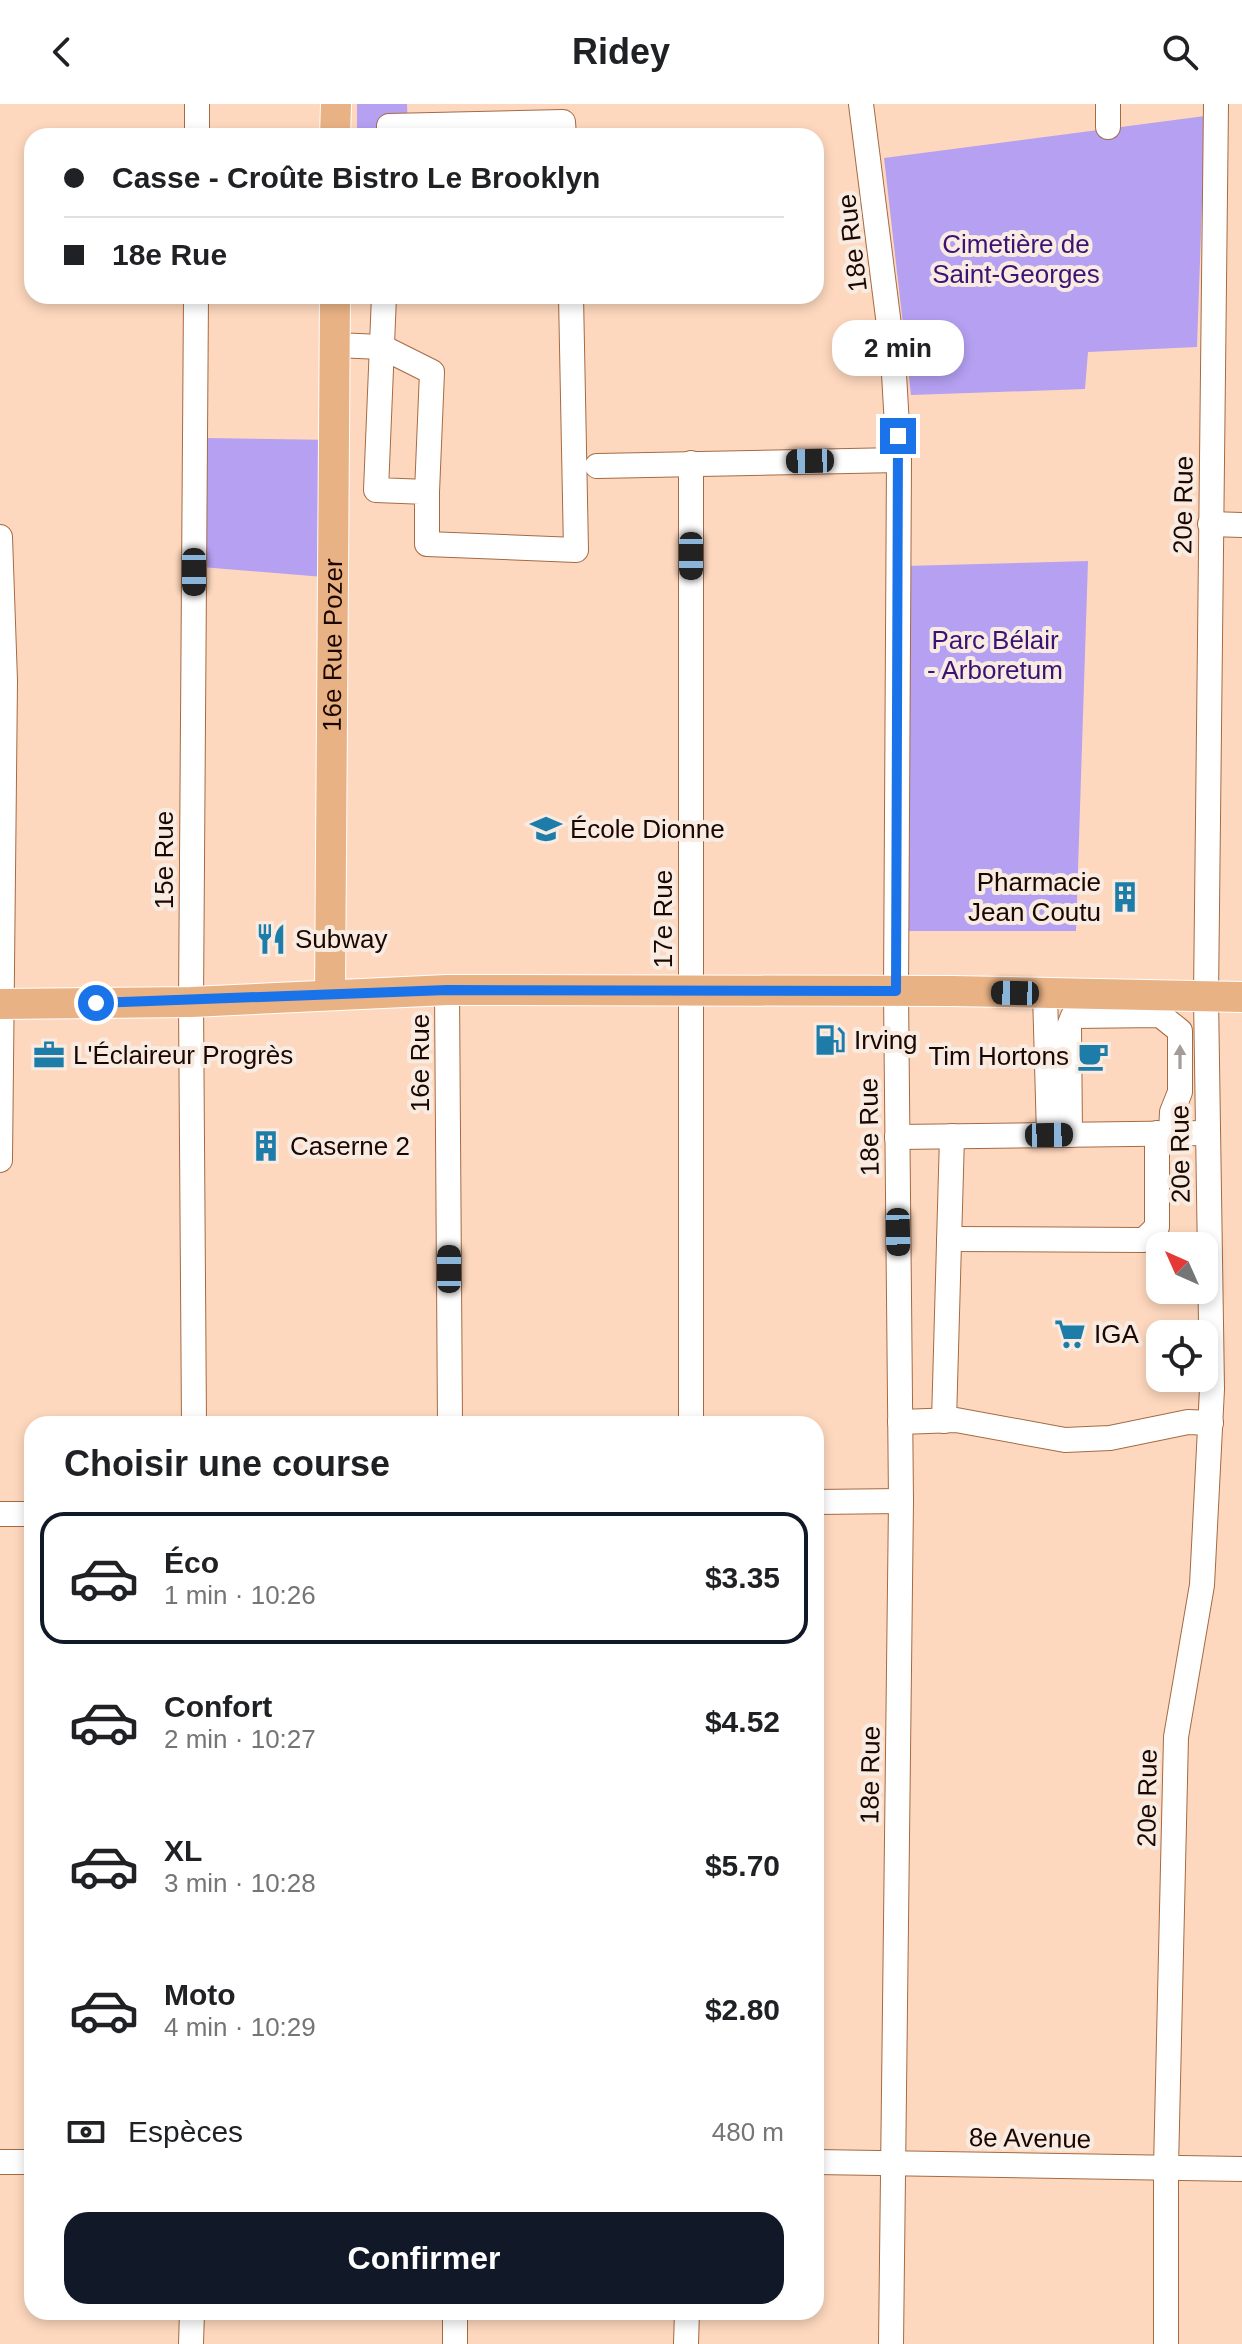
<!DOCTYPE html>
<html lang="fr">
<head>
<meta charset="utf-8">
<style>
	:root { --surface:#fff; --page:#f6f6f6; --text:#202124; --muted:#757577; --line:#e0e0e0; --accent:#111827 }
	body { margin:0; font-family:Helvetica,sans-serif; background:var(--page); color:var(--text); height:100vh; display:flex; flex-direction:column; font-size:30px; white-space:nowrap }
	* { box-sizing:border-box; margin:0 }
	p { font-size:26px; color:var(--muted) }
	.icon { flex:none; width:44px; height:44px; fill:none; stroke:currentColor; stroke-width:2; stroke-linecap:round; stroke-linejoin:round }
	.map { position:relative; flex:1; overflow:hidden }
	.details { position:absolute; left:24px; top:1312px; width:800px; height:904px; display:flex; flex-direction:column; background:var(--surface); border-radius:24px; box-shadow:0 4px 12px #0003 }
	.details>* { flex:none }
	.hud { position:absolute; left:24px; top:24px; width:800px; height:176px; border-radius:24px; box-shadow:0 4px 12px #0003; display:grid; align-content:center; height:176px; padding:0 40px; background:var(--surface) }
	.needle { width:52px; rotate:315deg }
	.controls { position:absolute; left:1146px; top:1128px; display:grid; gap:16px }
	.controls a { display:grid; place-items:center; width:72px; height:72px; border-radius:16px; background:var(--surface); box-shadow:0 4px 12px #0003; font-size:40px }
	.end { position:absolute; width:36px; height:36px; margin:-18px; border:10px solid #1a73e8; background:#fff; box-shadow:0 0 0 4px #fff }
	.from { border-radius:50% }
	.bubble { position:absolute; height:56px; border-radius:24px; background:var(--surface); box-shadow:0 4px 12px #0003; font-size:26px; font-weight:700; line-height:56px; text-align:center }
	.car { position:absolute; width:24px; height:48px; margin:-24px -12px; border-radius:10px; box-shadow:0 0 6px 2px #0007; background:linear-gradient(#222 24%,#8ab4d8 0 40%,#222 0 76%,#8ab4d8 0 86%,#222 0) }
	.hud b { display:flex; align-items:center; gap:28px; height:76px; font-size:30px }
	.hud b+b { border-top:2px solid var(--line) }
	.hud i { width:20px; height:20px; background:var(--text) }
	ul { padding:0; list-style:none }
	li { display:flex; align-items:center; gap:24px; height:132px; margin:0 16px 12px; padding:0 24px; border:4px solid transparent; border-radius:24px }
	li div { flex:1 }
	li b { display:block; font-size:30px }
	li em { font-style:normal; font-weight:700 }
	li.active { border-color:var(--accent) }
	li>.icon { width:72px; height:72px; stroke-width:1.5 }
	h2 { padding:0 40px; font-size:36px; line-height:96px }
	.pay { display:flex; align-items:center; gap:20px; height:88px; padding:0 40px; font-size:30px }
	.pay p { margin-inline-start:auto }
	.action { display:flex; gap:16px; margin-top:auto; padding:16px 40px }
	.action a { flex:1; height:92px; border-radius:24px; background:var(--accent); color:#fff; font-size:32px; font-weight:700; line-height:92px; text-align:center }
	header { display:flex; justify-content:space-between; align-items:center; height:104px; padding:0 40px; background:var(--surface); font-size:36px; font-weight:700 }
	.map>svg:first-child { display:block }
	.green { fill:#b5a0f2 }
	.lines { fill:none; stroke-linecap:round; stroke-linejoin:round }
	.minor-casing { stroke:#a46b43; stroke-width:26 }
	.major-casing { stroke:#fff; stroke-width:32 }
	.minor { stroke:#fff; stroke-width:24 }
	.major { stroke:#e9b285; stroke-width:30 }
	.oneway { fill:#a49c99 }
	.route { stroke:#1a73e8; stroke-width:10 }
	.labels { text-anchor:middle; dominant-baseline:central; stroke-width:8; stroke-linejoin:round; paint-order:stroke }
	.street-label { font-size:26px; fill:#1c0700; stroke:#f8ebe2 }
	.park-label { font-size:26px; fill:#3c1374; stroke:#f8ebe2 }
	.poi-label { font-size:26px; fill:#1c0700; stroke:#f8ebe2; text-anchor:start }
</style>
</head>
<body>
<header><svg class="icon" aria-label="back" viewBox="0 0 24 24"><path d="M15 5l-7 7 7 7"/></svg>Ridey<svg class="icon" aria-label="search" viewBox="0 0 24 24"><circle cx="10" cy="10" r="6"/><path d="M15 15l6 6"/></svg></header>
<div class="map">
<svg width="1242" height="2240" viewBox="0 0 1242 2240">
	<rect width="100%" height="100%" fill="#fed8be"/>
	<!-- green -->
	<g class="green">
		<polygon points="357,0 407,0 408,31 357,32"/>
		<polygon points="1205,12 1197,243 1088,248 1085,285 911,291 884,54"/>
		<polygon points="205,334 335,336 336,474 201,463"/>
		<polygon points="1088,457 1076,827 906,827 905,462"/>
	</g>
	<g class="lines">
		<defs>
			<g id="minor">
				<polyline points="861,0 893,253 899,356 896,887 901,1397 891,2240"/>
				<polyline points="1108,23 1108,0"/>
				<polyline points="197,32 197,0"/>
				<polyline points="389,32 389,22 563,18 564,32"/>
				<polyline points="384,192 376,386 427,388 427,440 576,446 571,192"/>
				<polyline points="335,241 382,243 432,268 427,388"/>
				<polyline points="597,362 899,356"/>
				<polyline points="1210,420 1242,421"/>
				<polyline points="0,433 5,577 0,1056"/>
				<polyline points="447,886 450,1320"/>
				<polyline points="1045,889 1049,1031"/>
				<polyline points="1070,1031 1069,922 1073,912 1160,911 1180,927 1180,988 1172,1008 1171,1029"/>
				<polyline points="897,1033 1208,1029"/>
				<polyline points="949,1135 1144,1136 1157,1123 1157,1029"/>
				<polyline points="944,1317 952,1032"/>
				<polyline points="900,1318 956,1316 1065,1336 1110,1334 1188,1318 1211,1319"/>
				<polyline points="194,1320 191,898 196,192"/>
				<polyline points="691,1320 691,359"/>
				<polyline points="816,1398 901,1397"/>
				<polyline points="0,1410 32,1410"/>
				<polyline points="0,2058 32,2058"/>
				<polyline points="816,2058 1242,2065"/>
				<polyline points="191,2240 192,2208"/>
				<polyline points="455,2240 455,2208"/>
				<polyline points="686,2240 687,2208"/>
				<polyline points="1166,2240 1166,2064 1176,1633 1202,1481 1212,1285 1206,893 1216,0"/>
			</g>
			<g id="major">
				<polyline points="335,32 336,0"/>
				<path id="s1" d="M330,891L335,192"/>
				<polyline points="0,900 191,898 447,886 953,887 1242,893"/>
			</g>
		</defs>
		<!-- minor casing -->
		<use href="#minor" class="minor-casing"/>
		<!-- major casing -->
		<use href="#major" class="major-casing"/>
		<!-- minor -->
		<use href="#minor" class="minor"/>
		<!-- major -->
		<use href="#major" class="major"/>
	</g>
	<!-- one-way arrows -->
	<defs><path id="oneway-solid" d="M-6-.8H1V-3.2L6.5 0L1 3.2V.8H-6Z" transform="scale(2)"/></defs>
	<use class="oneway" href="#oneway-solid" transform="translate(1180 953) rotate(-90)"/>
	<g class="lines">
		<!-- route -->
		<polyline class="route" points="96,899 447,886 896,887 898,332"/>
	</g>
	<!-- icons -->
	<defs>
		<symbol id="school-bare" viewBox="-9 -9 18 18"><path d="M0-5L7-2L0 1L-7-2ZM-4 1L0 2.5L4 1V4Q0 6-4 4Z" fill="#1e7ca9" stroke="#f8ebe2" stroke-width="2.5" paint-order="stroke"/></symbol>
		<symbol id="building-bare" viewBox="-9 -9 18 18"><path d="M-4-6H4V6H1V3H-1V6H-4ZM-2.5-4.3h1.7v1.8h-1.7ZM.8-4.3h1.7v1.8H.8ZM-2.5-1h1.7V.8h-1.7ZM.8-1h1.7V.8H.8Z" fill="#1e7ca9" stroke="#f8ebe2" stroke-width="2.5" paint-order="stroke"/></symbol>
		<symbol id="restaurant-bare" viewBox="-9 -9 18 18"><path d="M-5-6h1v4h1v-4h1v4h1v-4h1v5L-1.5 .5V6h-2V.5L-5-1ZM5-6V6H3V1.5H1.5Q1.5-4 5-6Z" fill="#1e7ca9" stroke="#f8ebe2" stroke-width="2.5" paint-order="stroke"/></symbol>
		<symbol id="fuel-bare" viewBox="-9 -9 18 18"><path d="M-5.5-6h7V0h2V4h1.3V-2.5L3-4.5l.8-.8L6-3V5H2.5V1h-1V6h-7ZM-4.2-4.7v3.2H.2V-4.7Z" fill="#1e7ca9" stroke="#f8ebe2" stroke-width="2.5" paint-order="stroke"/></symbol>
		<symbol id="office-bare" viewBox="-9 -9 18 18"><path d="M-6-3h4V-5.5h4V-3h4V5H-6ZM-1-4.5V-3h2v-1.5ZM-6 0V1H6V0Z" fill="#1e7ca9" stroke="#f8ebe2" stroke-width="2.5" paint-order="stroke"/></symbol>
		<symbol id="cafe-bare" viewBox="-9 -9 18 18"><path d="M-5.5-4.5H6V0H3Q3 3.5 0 3.5H-2.5Q-5.5 3.5-5.5 0ZM3-3.2v2h1.7v-2ZM-6 4.5H4V6H-6Z" fill="#1e7ca9" stroke="#f8ebe2" stroke-width="2.5" paint-order="stroke"/></symbol>
		<symbol id="supermarket-bare" viewBox="-9 -9 18 18"><path d="M-6-5.5h2.5l.6 2H6L4.5 2H-2.5L-4.4-4H-6ZM-1.5 3.2a1.3 1.3 0 1 0 .1 0ZM3 3.2a1.3 1.3 0 1 0 .1 0Z" fill="#1e7ca9" stroke="#f8ebe2" stroke-width="2.5" paint-order="stroke"/></symbol>
	</defs>
	<g fill-rule="evenodd">
		<use href="#school-bare" x="524" y="703" width="44" height="44"/>
		<use href="#building-bare" x="1103" y="771" width="44" height="44"/>
		<use href="#restaurant-bare" x="249" y="813" width="44" height="44"/>
		<use href="#fuel-bare" x="808" y="914" width="44" height="44"/>
		<use href="#office-bare" x="27" y="929" width="44" height="44"/>
		<use href="#cafe-bare" x="1071" y="930" width="44" height="44"/>
		<use href="#building-bare" x="244" y="1020" width="44" height="44"/>
		<use href="#supermarket-bare" x="1048" y="1208" width="44" height="44"/>
	</g>
	<g class="labels">
		<!-- street labels -->
		<g class="street-label">
			<text transform="translate(852 139) rotate(-97)">18e Rue</text>
			<text transform="translate(1183 401) rotate(-89)">20e Rue</text>
			<text stroke="none"><textPath href="#s1" startOffset="350">16e Rue Pozer</textPath></text>
			<text transform="translate(164 756) rotate(-90)">15e Rue</text>
			<text transform="translate(663 815) rotate(-90)">17e Rue</text>
			<text transform="translate(420 959) rotate(-90)">16e Rue</text>
			<text transform="translate(869 1023) rotate(-91)">18e Rue</text>
			<text transform="translate(1180 1050) rotate(-91)">20e Rue</text>
			<text transform="translate(870 1671) rotate(-89)">18e Rue</text>
			<text transform="translate(1147 1694) rotate(-89)">20e Rue</text>
			<text transform="translate(1030 2034) rotate(1)">8e Avenue</text>
		</g>
		<!-- park labels -->
		<g class="park-label">
			<text x="1016" y="140">Cimetière de<tspan x="1016" dy="30">Saint-Georges</tspan></text>
			<text x="995" y="536">Parc Bélair<tspan x="995" dy="30">- Arboretum</tspan></text>
		</g>
		<!-- poi labels -->
		<g class="poi-label">
			<text x="570" y="725">École Dionne</text>
			<text x="1101" y="778" text-anchor="end">Pharmacie<tspan x="1101" dy="30">Jean Coutu</tspan></text>
			<text x="295" y="835">Subway</text>
			<text x="854" y="936">Irving</text>
			<text x="73" y="951">L'Éclaireur Progrès</text>
			<text x="1069" y="952" text-anchor="end">Tim Hortons</text>
			<text x="290" y="1042">Caserne 2</text>
			<text x="1094" y="1230">IGA</text>
		</g>
	</g>
</svg>
<div class="controls">
<a><svg class="needle" viewBox="-14 -14 28 28"><path d="M0-13l5 13h-10z" fill="#e53935"/><path d="M0 13l5-13h-10z" fill="#757577"/></svg></a>
<a><svg class="icon" aria-label="locate" viewBox="0 0 24 24"><circle cx="12" cy="12" r="6"/><path d="M12 2v4M12 18v4M2 12h4M18 12h4"/></svg></a>
</div>
<i class="end from" style="left:96px;top:899px"></i>
<i class="end" style="left:898px;top:332px"></i>
<div class="bubble" style="left:832px;top:216px;width:132px">2 min</div>
<i class="car" style="left:810px;top:357px;rotate:269deg"></i>
<i class="car" style="left:691px;top:452px;rotate:180deg"></i>
<i class="car" style="left:194px;top:468px;rotate:180deg"></i>
<i class="car" style="left:1015px;top:889px;rotate:271deg"></i>
<i class="car" style="left:1049px;top:1031px;rotate:89deg"></i>
<i class="car" style="left:898px;top:1128px;rotate:179deg"></i>
<i class="car" style="left:449px;top:1165px;rotate:0deg"></i>
<div class="hud">
<b><i class="from"></i>Casse - Croûte Bistro Le Brooklyn</b>
<b><i></i>18e Rue</b>
</div>
<section class="details">
<h2>Choisir une course</h2>
<ul>
<li class="active"><svg class="icon" aria-label="car" viewBox="0 0 24 24"><path d="M5 17H2v-5l4-1 3-4h7l3 4 3 1v5h-3M9 17h6M6 11h13"/><circle cx="7" cy="17" r="2"/><circle cx="17" cy="17" r="2"/></svg><div><b>Éco</b><p>1 min · 10:26</p></div><em>$3.35</em></li>
<li><svg class="icon" aria-label="car" viewBox="0 0 24 24"><path d="M5 17H2v-5l4-1 3-4h7l3 4 3 1v5h-3M9 17h6M6 11h13"/><circle cx="7" cy="17" r="2"/><circle cx="17" cy="17" r="2"/></svg><div><b>Confort</b><p>2 min · 10:27</p></div><em>$4.52</em></li>
<li><svg class="icon" aria-label="car" viewBox="0 0 24 24"><path d="M5 17H2v-5l4-1 3-4h7l3 4 3 1v5h-3M9 17h6M6 11h13"/><circle cx="7" cy="17" r="2"/><circle cx="17" cy="17" r="2"/></svg><div><b>XL</b><p>3 min · 10:28</p></div><em>$5.70</em></li>
<li><svg class="icon" aria-label="car" viewBox="0 0 24 24"><path d="M5 17H2v-5l4-1 3-4h7l3 4 3 1v5h-3M9 17h6M6 11h13"/><circle cx="7" cy="17" r="2"/><circle cx="17" cy="17" r="2"/></svg><div><b>Moto</b><p>4 min · 10:29</p></div><em>$2.80</em></li>
</ul>
<div class="pay"><svg class="icon" aria-label="cash" viewBox="0 0 24 24"><path d="M3 7h18v10H3z"/><circle cx="12" cy="12" r="2"/></svg>Espèces<p>480 m</p></div>
<div class="action"><a>Confirmer</a></div>
</section>
</div>
</body>
</html>
